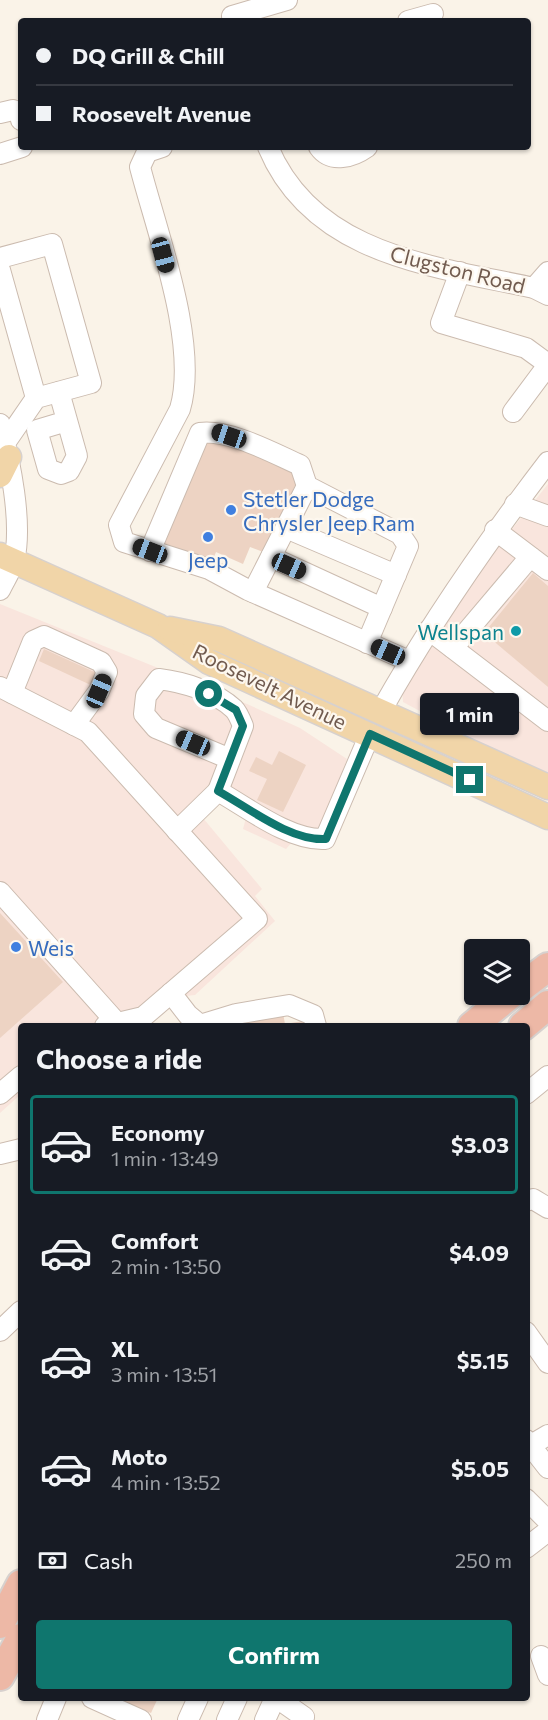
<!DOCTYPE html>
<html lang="en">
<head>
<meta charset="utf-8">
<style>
	:root { --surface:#171b24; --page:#242831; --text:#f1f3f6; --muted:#9ea1a6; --line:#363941; --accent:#0f766e }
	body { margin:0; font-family:Commissioner,sans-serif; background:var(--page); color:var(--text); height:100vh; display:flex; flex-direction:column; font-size:22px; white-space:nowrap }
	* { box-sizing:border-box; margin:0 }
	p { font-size:20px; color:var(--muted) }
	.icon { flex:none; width:33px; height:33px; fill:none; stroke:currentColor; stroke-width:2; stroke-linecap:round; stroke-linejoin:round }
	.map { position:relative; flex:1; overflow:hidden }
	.sheet { position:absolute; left:18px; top:1023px; width:512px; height:678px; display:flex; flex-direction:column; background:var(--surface); border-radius:6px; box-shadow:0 2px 4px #0004 }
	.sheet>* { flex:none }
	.banner { position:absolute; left:18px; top:18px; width:513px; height:132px; border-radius:6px; box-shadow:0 2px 4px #0004; display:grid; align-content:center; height:132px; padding:0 18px; background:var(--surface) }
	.controls { position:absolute; left:464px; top:939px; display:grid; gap:12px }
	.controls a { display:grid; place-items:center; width:66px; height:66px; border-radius:6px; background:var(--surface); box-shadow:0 2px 4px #0004; font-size:30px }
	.end { position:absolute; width:27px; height:27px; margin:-14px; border:8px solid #0f766e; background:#fff; box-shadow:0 0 0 3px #fff }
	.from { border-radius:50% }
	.bubble { position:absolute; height:42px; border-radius:6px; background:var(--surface); box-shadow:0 2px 4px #0004; font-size:20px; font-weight:700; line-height:42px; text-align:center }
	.car { position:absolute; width:18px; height:36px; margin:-18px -9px; border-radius:8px; box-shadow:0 0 4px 2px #0007; background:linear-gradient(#222 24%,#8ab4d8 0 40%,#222 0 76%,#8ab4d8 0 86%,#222 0) }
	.banner b { display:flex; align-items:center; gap:21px; height:57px; font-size:22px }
	.banner b+b { border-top:2px solid var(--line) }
	.banner i { width:15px; height:15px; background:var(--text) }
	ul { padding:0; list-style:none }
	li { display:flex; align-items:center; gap:18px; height:99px; margin:0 12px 9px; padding:0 6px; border:3px solid transparent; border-radius:6px }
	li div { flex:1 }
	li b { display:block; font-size:22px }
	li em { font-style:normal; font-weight:700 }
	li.on { border-color:var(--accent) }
	li>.icon { width:54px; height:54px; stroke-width:1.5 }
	h2 { padding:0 18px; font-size:27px; line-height:72px }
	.pay { display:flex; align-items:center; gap:15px; height:66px; padding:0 18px; font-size:22px }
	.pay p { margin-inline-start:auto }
	.cta { display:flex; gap:12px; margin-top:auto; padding:12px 18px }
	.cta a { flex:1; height:69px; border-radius:6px; background:var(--accent); color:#fff; font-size:24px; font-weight:700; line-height:69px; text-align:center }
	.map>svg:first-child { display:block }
	.commercial { fill:#f9e5dd }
	.building { fill:#edd3c3 }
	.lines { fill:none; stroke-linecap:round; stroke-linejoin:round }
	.minor-casing { stroke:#cbbbaf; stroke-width:22 }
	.major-casing { stroke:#d7d1ce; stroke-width:27 }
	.highway-casing { stroke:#d7d1ce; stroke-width:32 }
	.minor { stroke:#fff; stroke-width:20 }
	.major { stroke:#f1d5a8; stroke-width:24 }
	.highway { stroke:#edb8a6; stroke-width:28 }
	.route { stroke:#0f766e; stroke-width:8 }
	.shop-dot { fill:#3f7fe0; stroke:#fdf7ee; stroke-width:2 }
	.culture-dot { fill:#0f9aa8; stroke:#fdf7ee; stroke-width:2 }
	.labels { text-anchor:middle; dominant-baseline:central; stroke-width:4.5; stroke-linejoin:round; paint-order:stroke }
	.street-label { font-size:21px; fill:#715b4f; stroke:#fdf7ee }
	.shop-label { font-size:21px; fill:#366cbe; stroke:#fdf7ee; text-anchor:start }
	.culture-label { font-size:21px; fill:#0d838f; stroke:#fdf7ee; text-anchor:end }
</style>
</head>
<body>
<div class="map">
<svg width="548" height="1720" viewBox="0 0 548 1720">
	<rect width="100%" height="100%" fill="#faf3e8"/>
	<!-- commercial -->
	<g class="commercial">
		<polygon points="548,484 548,780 403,702 402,686 489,558"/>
		<polygon points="0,604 247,704 300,728 347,759 319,832 294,840 286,849 243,829 246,818 223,800 203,818 262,889 255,896 275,921 195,995 186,996 165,1007 139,1026 21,1026 21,1094 0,1113"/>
	</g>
	<!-- building -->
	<g class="building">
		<polygon points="210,436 300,474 266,553 250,547 243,564 216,552 209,569 161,549"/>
		<polygon points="533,573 548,586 548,687 484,633"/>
		<polygon points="44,649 101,675 95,687 39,661"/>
		<polygon points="279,751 306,765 283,812 257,800 267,779 249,771 256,757 272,765"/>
		<polygon points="0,913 63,982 0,1038"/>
		<polygon points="283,1013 285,1024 309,1020 310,1026 241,1026 240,1021"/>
		<polygon points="116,1698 158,1698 151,1713"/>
	</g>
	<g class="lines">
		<defs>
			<g id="minor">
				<polyline points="232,16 287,0"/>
				<polyline points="408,21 433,14"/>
				<polyline points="0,113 13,110 20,113 21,120"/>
				<path d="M162,147L147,152L140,167C157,233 199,344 180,409L119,525L124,542L209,569L248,590L409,661"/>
				<path d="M268,147C313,255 433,266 534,288L548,295"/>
				<path d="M319,147C331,164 353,157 367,147"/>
				<polyline points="0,154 22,147"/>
				<polyline points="0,258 52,244 91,383 36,398 5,443"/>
				<polyline points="0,270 36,398"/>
				<polyline points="460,272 441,323 526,348 548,364"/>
				<polyline points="534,288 548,272"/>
				<polyline points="59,392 77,456 69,471 61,474 48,469 37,430 67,421"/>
				<polyline points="513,412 548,365"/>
				<path d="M0,424C10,461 23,523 14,561C11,571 4,581 0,590"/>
				<polyline points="515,504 548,516"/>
				<polyline points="286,528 396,575"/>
				<polyline points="495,530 548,570"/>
				<path d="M150,551L200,433C229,429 273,453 300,465L307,486L400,534L408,546L367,643"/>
				<polyline points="271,557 382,608"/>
				<polyline points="253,592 307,486"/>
				<polyline points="429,630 548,721"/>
				<polyline points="453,648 530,557"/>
				<polyline points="0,687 88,732 257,919 143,1017 105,1026"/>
				<polyline points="12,693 33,641 44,636 101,662 107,672 99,691 74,725"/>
				<path d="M381,711C431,622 486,543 548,462"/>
				<path d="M218,791L243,726C241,721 238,713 234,709C216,692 184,682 159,679L146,696L144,714L156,728L230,759"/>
				<path d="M177,831L218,791C248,808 290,841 325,839L370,734"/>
				<polyline points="0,892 117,1023"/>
				<polyline points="171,993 188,1015 200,1025 236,1014 289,1005 313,1015 316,1026"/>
				<polyline points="0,1094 21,1076"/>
				<polyline points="526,1094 548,1076"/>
				<polyline points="0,1154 21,1149"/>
				<polyline points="526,1201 533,1199 548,1208"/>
				<polyline points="0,1331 21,1311"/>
				<polyline points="526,1332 548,1363"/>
				<polyline points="526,1440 548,1468"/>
				<polyline points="526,1448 548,1435"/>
				<polyline points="526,1499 548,1521"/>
				<polyline points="526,1548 548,1531"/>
				<polyline points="541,1656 548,1675"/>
				<polyline points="92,1698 141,1720"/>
				<polyline points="277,1698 304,1717 303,1720"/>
				<polyline points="47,1720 56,1698"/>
				<polyline points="188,1720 198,1698"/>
				<polyline points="227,1720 237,1698"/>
				<polyline points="265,1720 275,1698"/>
			</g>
			<g id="major">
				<polyline points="0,475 9,457"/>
				<polyline points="0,555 158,626 209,662 548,817"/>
				<polyline points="170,629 219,639 548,787"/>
			</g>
			<g id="highway">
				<polyline points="519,989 548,967"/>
				<polyline points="472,1026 511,994"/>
				<polyline points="523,1026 548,1005"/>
				<polyline points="0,1624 21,1584"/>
				<polyline points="0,1676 21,1638"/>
			</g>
		</defs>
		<!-- minor casing -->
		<use href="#minor" class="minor-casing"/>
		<!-- major casing -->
		<use href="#major" class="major-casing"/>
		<!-- highway casing -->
		<use href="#highway" class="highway-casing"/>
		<!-- minor -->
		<use href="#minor" class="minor"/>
		<!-- major -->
		<use href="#major" class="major"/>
		<!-- highway -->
		<use href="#highway" class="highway"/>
	</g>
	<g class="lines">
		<!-- route -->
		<path class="route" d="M209,694L236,710L243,726L218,791C249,808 290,841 326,839L370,734L470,780"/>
	</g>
	<!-- markers -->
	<g class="shop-dot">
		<circle cx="231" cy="510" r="6"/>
		<circle cx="208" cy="537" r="6"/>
		<circle cx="16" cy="947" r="6"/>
	</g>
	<circle class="culture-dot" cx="516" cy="631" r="6"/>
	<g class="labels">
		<!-- street labels -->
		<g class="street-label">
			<text transform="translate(458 269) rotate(14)">Clugston Road</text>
			<text transform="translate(270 686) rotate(26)">Roosevelt Avenue</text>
		</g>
		<!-- shop labels -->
		<g class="shop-label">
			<text x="243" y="498">Stetler Dodge<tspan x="243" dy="24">Chrysler Jeep Ram</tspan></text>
			<text x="208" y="559" text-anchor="middle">Jeep</text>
			<text x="28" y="947">Weis</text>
		</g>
		<!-- culture labels -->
		<g class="culture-label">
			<text x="504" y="631">Wellspan</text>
		</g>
	</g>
</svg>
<div class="controls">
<a><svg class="icon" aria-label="layers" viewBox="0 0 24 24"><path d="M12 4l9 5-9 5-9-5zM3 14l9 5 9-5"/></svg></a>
</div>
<i class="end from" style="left:209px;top:694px"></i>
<i class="end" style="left:470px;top:780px"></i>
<div class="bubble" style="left:420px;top:693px;width:99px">1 min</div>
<i class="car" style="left:163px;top:255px;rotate:165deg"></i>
<i class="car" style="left:229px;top:436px;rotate:289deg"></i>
<i class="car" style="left:150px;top:551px;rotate:291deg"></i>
<i class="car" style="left:289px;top:566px;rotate:114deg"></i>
<i class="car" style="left:388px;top:652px;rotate:294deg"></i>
<i class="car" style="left:99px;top:691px;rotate:23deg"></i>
<i class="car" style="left:193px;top:743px;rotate:293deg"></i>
<div class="banner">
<b><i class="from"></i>DQ Grill &amp; Chill</b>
<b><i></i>Roosevelt Avenue</b>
</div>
<section class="sheet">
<h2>Choose a ride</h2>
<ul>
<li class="on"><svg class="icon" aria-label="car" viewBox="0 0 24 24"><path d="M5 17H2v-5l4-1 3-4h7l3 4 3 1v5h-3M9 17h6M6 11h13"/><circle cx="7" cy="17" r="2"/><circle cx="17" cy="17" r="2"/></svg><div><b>Economy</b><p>1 min · 13:49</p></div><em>$3.03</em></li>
<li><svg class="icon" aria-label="car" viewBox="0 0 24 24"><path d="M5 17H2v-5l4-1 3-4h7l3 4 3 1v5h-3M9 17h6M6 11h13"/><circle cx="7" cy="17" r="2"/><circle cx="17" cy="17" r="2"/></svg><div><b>Comfort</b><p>2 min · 13:50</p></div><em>$4.09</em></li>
<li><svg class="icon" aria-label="car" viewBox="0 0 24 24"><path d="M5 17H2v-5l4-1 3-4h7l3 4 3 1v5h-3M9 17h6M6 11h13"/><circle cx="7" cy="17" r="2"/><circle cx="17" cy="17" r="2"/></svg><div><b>XL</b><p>3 min · 13:51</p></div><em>$5.15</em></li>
<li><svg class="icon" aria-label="car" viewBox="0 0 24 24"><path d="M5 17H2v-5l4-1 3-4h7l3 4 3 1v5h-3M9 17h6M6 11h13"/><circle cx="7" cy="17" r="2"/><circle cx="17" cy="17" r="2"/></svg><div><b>Moto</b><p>4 min · 13:52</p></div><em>$5.05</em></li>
</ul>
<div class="pay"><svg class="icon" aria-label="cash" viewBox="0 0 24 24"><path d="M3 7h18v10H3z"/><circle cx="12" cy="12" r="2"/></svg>Cash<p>250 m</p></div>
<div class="cta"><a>Confirm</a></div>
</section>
</div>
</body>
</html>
